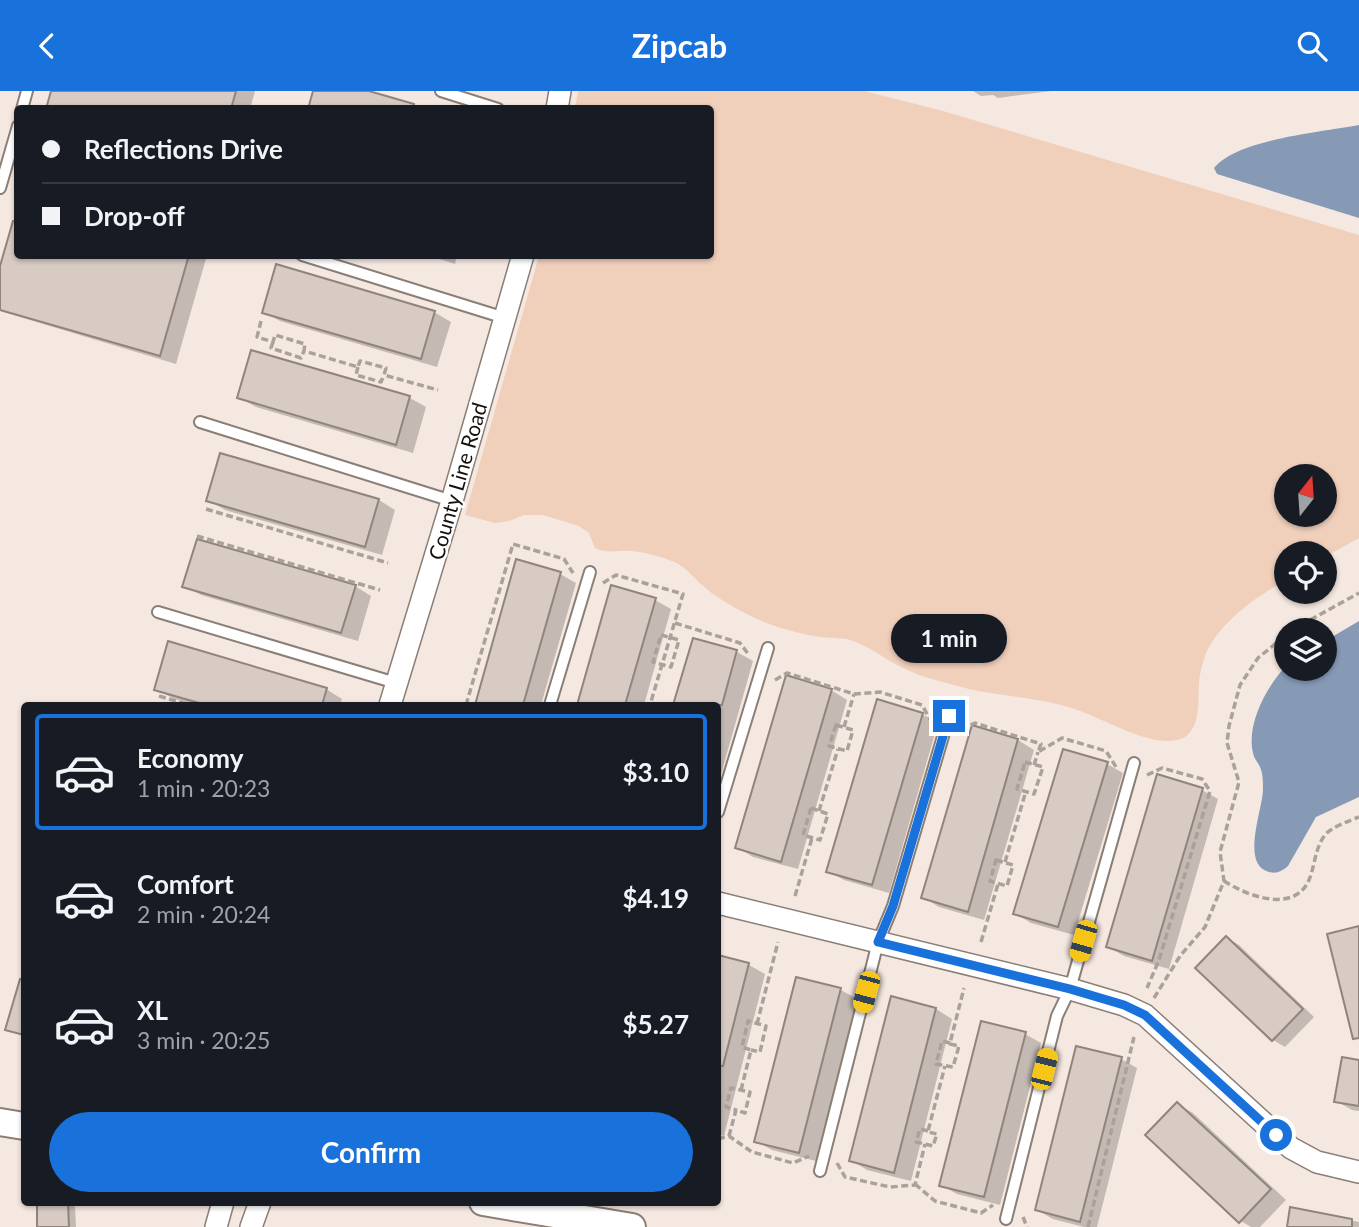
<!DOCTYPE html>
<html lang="en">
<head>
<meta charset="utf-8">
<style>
	:root { --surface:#171b24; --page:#242831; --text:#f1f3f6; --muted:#9ea1a6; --line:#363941; --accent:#1971db }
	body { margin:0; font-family:Lato,sans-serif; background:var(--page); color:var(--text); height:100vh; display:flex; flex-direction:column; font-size:26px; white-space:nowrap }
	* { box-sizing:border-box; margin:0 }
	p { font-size:23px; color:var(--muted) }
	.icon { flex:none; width:38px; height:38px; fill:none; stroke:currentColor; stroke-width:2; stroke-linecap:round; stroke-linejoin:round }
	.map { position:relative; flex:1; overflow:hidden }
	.sheet { position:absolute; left:21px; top:611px; width:700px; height:504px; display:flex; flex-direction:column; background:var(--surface); border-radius:7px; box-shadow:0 2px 5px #0004 }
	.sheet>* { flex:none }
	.hud { position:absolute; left:14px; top:14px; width:700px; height:154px; border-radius:7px; box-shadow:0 2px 5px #0004; display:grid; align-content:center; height:154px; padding:0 28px; background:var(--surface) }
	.needle { width:46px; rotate:17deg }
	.buttons { position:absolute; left:1274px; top:373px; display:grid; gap:14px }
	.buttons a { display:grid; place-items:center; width:63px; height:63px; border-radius:50%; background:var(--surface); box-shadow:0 2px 5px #0004; font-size:35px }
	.end { position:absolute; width:32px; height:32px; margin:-16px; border:9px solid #1971db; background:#fff; box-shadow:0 0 0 4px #fff }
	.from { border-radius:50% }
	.bubble { position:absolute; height:49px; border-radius:24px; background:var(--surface); box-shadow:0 2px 5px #0004; font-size:23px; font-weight:700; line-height:49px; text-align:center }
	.car { position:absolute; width:21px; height:42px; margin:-21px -10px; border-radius:9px; box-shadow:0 0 5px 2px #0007; background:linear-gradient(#f5c518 24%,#345 0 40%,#f5c518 0 76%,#345 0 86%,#f5c518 0) }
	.hud b { display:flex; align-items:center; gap:24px; height:66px; font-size:26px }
	.hud b+b { border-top:2px solid var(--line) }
	.hud i { width:18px; height:18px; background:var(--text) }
	ul { padding:12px 0 0; list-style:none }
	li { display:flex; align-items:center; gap:21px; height:116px; margin:0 14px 10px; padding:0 14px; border:4px solid transparent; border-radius:7px }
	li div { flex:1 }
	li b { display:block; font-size:26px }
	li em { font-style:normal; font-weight:700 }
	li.current { border-color:var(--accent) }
	li>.icon { width:63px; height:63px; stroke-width:1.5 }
	.button { display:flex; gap:14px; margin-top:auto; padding:14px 28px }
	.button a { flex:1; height:80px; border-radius:42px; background:var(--accent); color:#fff; font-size:28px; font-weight:700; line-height:80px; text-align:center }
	header { display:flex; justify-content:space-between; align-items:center; height:91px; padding:0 28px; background:var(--accent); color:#fff; font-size:32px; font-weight:700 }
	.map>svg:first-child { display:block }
	.green { fill:#f0cfbb; fill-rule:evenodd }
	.water { fill:#869ab6 }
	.shadow { fill:#0003 }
	.building { fill:#d7cbc3; stroke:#90847d; stroke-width:2 }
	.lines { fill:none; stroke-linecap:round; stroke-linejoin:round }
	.service-casing { stroke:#8a7e77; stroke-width:14 }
	.minor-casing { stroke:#8a7e77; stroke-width:24 }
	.tertiary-casing { stroke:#8a7e77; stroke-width:30 }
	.path { stroke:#aba19b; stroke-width:3.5; stroke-dasharray:7 3.5; stroke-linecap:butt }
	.service { stroke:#fff; stroke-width:10 }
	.minor { stroke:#fff; stroke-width:21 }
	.tertiary { stroke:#fff; stroke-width:26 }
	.route { stroke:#1971db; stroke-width:9 }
	.labels { text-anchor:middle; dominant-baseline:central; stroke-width:5; stroke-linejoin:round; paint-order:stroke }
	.street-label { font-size:21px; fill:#15110e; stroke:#fff }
</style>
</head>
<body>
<header><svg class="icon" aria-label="back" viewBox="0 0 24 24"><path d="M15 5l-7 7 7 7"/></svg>Zipcab<svg class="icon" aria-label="search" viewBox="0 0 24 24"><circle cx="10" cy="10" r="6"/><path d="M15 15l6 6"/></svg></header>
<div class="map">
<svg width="1359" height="1136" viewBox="0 0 1359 1136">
	<rect width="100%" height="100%" fill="#f5e8e0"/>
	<!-- green -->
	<path class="green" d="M578,0H864L943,20L1359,144V447L1325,466V462H1286V489C1258,505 1228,525 1210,554C1205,562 1202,574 1200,584C1196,603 1204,636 1183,647C1159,659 1110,632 1088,623C1048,606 1010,607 969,598C947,592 923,587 903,577C884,568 867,553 847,548C838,547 829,547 820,546C801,543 782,538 764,531C745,523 725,512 709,500C696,490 687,476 672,470C659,465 644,461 631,460C617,459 608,463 595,457L589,442L579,435L543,424H524L509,430L495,432L465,424L539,165L710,164V18L575,17ZM1286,385H1325V424H1286Z"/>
	<!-- water -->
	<g class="water">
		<path d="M1359,34V127L1217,83L1214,77C1237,48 1323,41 1359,34Z"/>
		<path d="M1359,530V706L1316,726L1288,775C1282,780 1277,783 1269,781C1240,774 1263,718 1263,698C1263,691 1263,682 1260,676C1258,671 1254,668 1253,662C1246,633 1267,595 1286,575V578H1325V550Z"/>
	</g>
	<!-- shadow -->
	<g class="shadow">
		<polygon points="52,0 255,0 250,18 47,18"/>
		<polygon points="973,0 1051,0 998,7 993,4 981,5"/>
		<polygon points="18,121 18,164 207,164 176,273 0,220 0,181"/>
		<polygon points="427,164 457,164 455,173"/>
		<polygon points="264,221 434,221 451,231 437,276 280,230"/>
		<polygon points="253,261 410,307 426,316 413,362 256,316 239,306"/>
		<polygon points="208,409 379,409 395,419 382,464 225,419"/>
		<polygon points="518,470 560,483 576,492 541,614 476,614"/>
		<polygon points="185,495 355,495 371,505 358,550 201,504"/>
		<polygon points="613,496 655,509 671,518 644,614 579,614"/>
		<polygon points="694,549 737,561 753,570 718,694 718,614 675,614"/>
		<polygon points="156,598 326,598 342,608 340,614 195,614 172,607"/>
		<polygon points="831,599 847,609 798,778 753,766 737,756"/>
		<polygon points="922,623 938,632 889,802 844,789 828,780"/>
		<polygon points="1018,649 1034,659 984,829 939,816 923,806"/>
		<polygon points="1107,673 1123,682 1074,844 1031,832 1015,822"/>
		<polygon points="1202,699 1218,708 1169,878 1124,865 1108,856"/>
		<polygon points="1227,847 1239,854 1314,926 1285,956 1273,949 1198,877"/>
		<polygon points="718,865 749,874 765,883 724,1045 718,1043"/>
		<polygon points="19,898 24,900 24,945 8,938"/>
		<polygon points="841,899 857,908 816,1070 772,1059 756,1050"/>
		<polygon points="936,918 952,928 911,1090 867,1079 851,1069"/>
		<polygon points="1025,943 1041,952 1000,1114 957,1103 941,1094"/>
		<polygon points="1121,968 1137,977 1097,1136 1084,1136 1053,1128 1037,1119"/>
		<polygon points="1359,971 1359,1020 1352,1019 1336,1010"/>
		<polygon points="1177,1013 1193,1022 1286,1109 1260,1136 1251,1136 1241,1130"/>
		<polygon points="67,1111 75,1116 76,1136 39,1136"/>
		<polygon points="1292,1118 1359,1131 1359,1136 1289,1136"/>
	</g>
	<!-- building -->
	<g class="building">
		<polygon points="51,0 236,0 231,18 46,18"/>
		<polygon points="313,0 369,0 414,13 413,18 308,18"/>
		<polygon points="13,130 18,130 18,164 189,164 160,265 0,219 0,175"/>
		<polygon points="276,173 435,220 421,268 262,222"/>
		<polygon points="251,259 410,305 396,354 237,307"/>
		<polygon points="220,362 379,408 365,456 206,410"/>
		<polygon points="197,448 356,494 341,542 182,496"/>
		<polygon points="516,468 561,481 523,614 475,614"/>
		<polygon points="611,494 656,507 625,614 577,614"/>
		<polygon points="693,547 737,559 722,614 673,614"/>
		<polygon points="168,550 327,597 322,614 206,614 154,599"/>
		<polygon points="786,584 832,598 781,771 735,757"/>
		<polygon points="877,608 923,622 872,794 826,781"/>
		<polygon points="972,634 1018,648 968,821 921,807"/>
		<polygon points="1063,658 1108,671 1058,836 1013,823"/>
		<polygon points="1157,683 1203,697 1152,870 1106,856"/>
		<polygon points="1359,835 1359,947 1353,948 1327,843"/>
		<polygon points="1226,845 1303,918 1272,950 1195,877"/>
		<polygon points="718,864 749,872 723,975 718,975"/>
		<polygon points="796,886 841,897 799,1062 754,1051"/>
		<polygon points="20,888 24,889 24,944 5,939"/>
		<polygon points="891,905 936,917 894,1082 849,1070"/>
		<polygon points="981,930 1026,941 984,1106 939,1095"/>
		<polygon points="1076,955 1122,966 1080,1131 1035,1119"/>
		<polygon points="1342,966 1359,969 1359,1015 1334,1011"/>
		<polygon points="1177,1011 1271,1098 1239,1132 1145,1044"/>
		<polygon points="37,1111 68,1111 69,1136 37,1136"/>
		<polygon points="1290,1116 1352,1128 1352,1136 1287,1136"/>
	</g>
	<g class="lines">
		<defs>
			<g id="service">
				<polyline points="441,0 498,18"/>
				<polyline points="22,18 27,0"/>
				<polyline points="0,97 18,35"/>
				<polyline points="302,164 505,227"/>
				<polyline points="200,331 452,410"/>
				<polyline points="158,521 396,592"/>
				<polyline points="550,614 590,481"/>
				<polyline points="718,721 768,557"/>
				<polyline points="820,1080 878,851 893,815 949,625"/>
				<polyline points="1006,1128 1057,925 1070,898 1134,672"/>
			</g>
			<g id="minor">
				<polyline points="557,18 560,0"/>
				<polyline points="390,614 452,410 523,164"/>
				<polyline points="718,812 1070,898 1124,914 1145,924 1291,1057 1317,1071 1359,1081"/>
				<polyline points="216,1136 223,1111"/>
				<polyline points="251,1136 260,1111"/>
			</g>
			<g id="tertiary">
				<polyline points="0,1031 24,1035"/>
				<polyline points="483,1111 632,1136"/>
			</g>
		</defs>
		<!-- service casing -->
		<use href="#service" class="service-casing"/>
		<!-- minor casing -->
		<use href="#minor" class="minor-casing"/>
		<!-- tertiary casing -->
		<use href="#tertiary" class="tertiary-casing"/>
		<!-- path -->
		<g class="path">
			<polyline points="261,230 257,246 273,251 275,244 305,253 304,260 358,276 360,270 386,277 384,284 438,299"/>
			<polyline points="273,251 271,257 301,267 304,260"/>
			<polyline points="358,276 356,284 381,291 384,284"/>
			<polyline points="206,418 388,472"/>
			<polyline points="197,445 380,499"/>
			<polyline points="603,492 616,484 683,503 650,614"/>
			<polyline points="675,532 740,552 749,564"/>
			<polyline points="1292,539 1359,502"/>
			<polygon points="661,544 679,549 671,576 653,571"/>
			<polyline points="775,589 787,582 854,603 880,601 922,614 932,632"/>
			<polyline points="159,605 189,614"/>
			<polyline points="466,614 513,453 564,468 573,482"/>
			<polygon points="836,634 853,639 847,660 829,655"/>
			<polyline points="844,636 854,603"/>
			<polyline points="961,638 975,632 1041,653 1038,661 1062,647 1106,660 1116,676"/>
			<polygon points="1025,671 1043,676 1034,703 1017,698"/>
			<polyline points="1034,674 1038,661"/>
			<polyline points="1147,684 1162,677 1202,688 1210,700 1159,869 1147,897"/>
			<polygon points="811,717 828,723 820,749 803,744"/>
			<polyline points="819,720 838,658"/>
			<polygon points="996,769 1013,774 1007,795 990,790"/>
			<polyline points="1005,771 1026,700"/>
			<path d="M1224,790C1247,805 1294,823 1309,789C1315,775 1315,755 1326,743C1332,736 1349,730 1359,726"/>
			<polyline points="795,805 812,747"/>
			<polyline points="981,851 998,793"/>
			<polyline points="1154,907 1180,865 1205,836 1224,790 1220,761 1239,691 1227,652 1229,635 1240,594 1258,567 1286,544"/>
			<polyline points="757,933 778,851"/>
			<polyline points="950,952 942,950 936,973 953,976 959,955 950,953 950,952 964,897"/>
			<polyline points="741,999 751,959 742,956 748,930 766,935 760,961 751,959"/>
			<polyline points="928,1040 920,1038 916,1051 933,1055 937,1043 928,1041 928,1040 945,975"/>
			<polyline points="729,1045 736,1019 745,1022 750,1001 731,997 726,1016 736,1019"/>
			<polyline points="718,1048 729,1045 752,1061 793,1072 809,1065"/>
			<polyline points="837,1072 845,1086 890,1096 915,1094 925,1053"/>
			<polyline points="915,1093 935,1110 981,1122 993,1114"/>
			<polyline points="1023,1126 1027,1136"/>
			<polyline points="1088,1136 1134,946"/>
		</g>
		<!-- service -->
		<use href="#service" class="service"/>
		<!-- minor -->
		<use href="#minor" class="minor"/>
		<!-- tertiary -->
		<use href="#tertiary" class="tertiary"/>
	</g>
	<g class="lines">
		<!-- route -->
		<polyline class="route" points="949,625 893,815 878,851 1070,898 1124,914 1145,924 1276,1044"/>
	</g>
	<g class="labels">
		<!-- street labels -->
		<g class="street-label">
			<text transform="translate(457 390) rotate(-74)">County Line Road</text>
		</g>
	</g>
</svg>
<div class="buttons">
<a><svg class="needle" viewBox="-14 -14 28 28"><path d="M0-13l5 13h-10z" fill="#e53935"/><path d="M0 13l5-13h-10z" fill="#9ea1a6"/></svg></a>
<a><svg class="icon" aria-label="locate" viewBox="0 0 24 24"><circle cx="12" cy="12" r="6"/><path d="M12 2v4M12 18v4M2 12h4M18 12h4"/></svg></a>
<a><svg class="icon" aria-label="layers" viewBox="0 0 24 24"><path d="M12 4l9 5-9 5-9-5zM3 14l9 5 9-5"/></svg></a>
</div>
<i class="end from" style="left:1276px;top:1044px"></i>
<i class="end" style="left:949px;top:625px"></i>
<div class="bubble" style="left:891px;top:523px;width:116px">1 min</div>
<i class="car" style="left:1083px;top:850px;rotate:196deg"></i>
<i class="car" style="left:866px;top:901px;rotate:195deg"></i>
<i class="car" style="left:1044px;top:978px;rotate:14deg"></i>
<div class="hud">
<b><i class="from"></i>Reflections Drive</b>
<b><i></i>Drop-off</b>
</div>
<section class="sheet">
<ul>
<li class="current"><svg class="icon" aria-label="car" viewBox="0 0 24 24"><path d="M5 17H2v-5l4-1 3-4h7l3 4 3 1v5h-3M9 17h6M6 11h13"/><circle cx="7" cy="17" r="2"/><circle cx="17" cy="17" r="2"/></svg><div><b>Economy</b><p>1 min · 20:23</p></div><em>$3.10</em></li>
<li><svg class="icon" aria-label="car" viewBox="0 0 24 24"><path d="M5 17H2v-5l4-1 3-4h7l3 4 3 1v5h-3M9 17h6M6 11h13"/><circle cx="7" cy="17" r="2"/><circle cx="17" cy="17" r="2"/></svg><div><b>Comfort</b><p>2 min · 20:24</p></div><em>$4.19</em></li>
<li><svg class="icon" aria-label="car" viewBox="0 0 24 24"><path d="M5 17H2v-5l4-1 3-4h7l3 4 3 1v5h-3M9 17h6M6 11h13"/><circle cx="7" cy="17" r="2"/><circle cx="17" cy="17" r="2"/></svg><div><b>XL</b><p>3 min · 20:25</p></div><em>$5.27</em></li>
</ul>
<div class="button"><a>Confirm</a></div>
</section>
</div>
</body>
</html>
